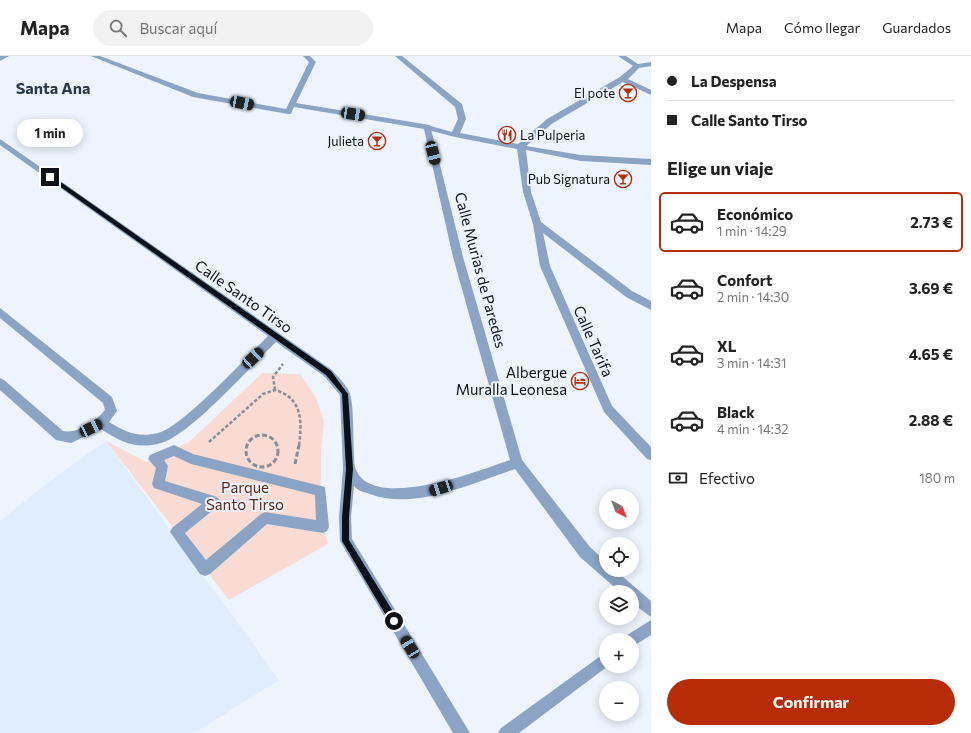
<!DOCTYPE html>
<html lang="es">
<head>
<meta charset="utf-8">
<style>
	:root { --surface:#fff; --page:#f2f2f2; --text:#222; --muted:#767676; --line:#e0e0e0; --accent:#b72c06 }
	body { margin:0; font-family:Commissioner,sans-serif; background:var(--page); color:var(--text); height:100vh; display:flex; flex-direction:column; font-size:15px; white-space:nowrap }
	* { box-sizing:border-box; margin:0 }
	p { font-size:13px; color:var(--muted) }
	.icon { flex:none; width:22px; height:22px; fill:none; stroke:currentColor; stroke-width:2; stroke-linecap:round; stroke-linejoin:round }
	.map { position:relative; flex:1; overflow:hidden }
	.sheet { display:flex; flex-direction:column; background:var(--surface); width:320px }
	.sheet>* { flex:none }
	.hud { display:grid; align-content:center; height:88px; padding:0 16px; background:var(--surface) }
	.needle { width:26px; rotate:138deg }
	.tools { position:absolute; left:599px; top:433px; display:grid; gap:8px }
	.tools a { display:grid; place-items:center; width:40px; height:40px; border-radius:50%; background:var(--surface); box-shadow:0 2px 10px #0003; font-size:20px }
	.end { position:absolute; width:18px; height:18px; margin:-9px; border:5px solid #0c1119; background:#fff; box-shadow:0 0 0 2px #fff }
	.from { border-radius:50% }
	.bubble { position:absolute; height:28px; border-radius:14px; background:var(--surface); box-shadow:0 2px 10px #0003; font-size:13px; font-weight:700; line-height:28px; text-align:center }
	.car { position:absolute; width:12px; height:24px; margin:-12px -6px; border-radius:5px; box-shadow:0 0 3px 1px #0007; background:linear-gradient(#222 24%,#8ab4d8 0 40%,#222 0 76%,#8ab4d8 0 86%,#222 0) }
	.hud b { display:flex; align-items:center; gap:14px; height:38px; font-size:15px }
	.hud b+b { border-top:1px solid var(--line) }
	.hud i { width:10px; height:10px; background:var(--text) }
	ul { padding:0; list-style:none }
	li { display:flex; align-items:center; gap:12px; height:60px; margin:0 8px 6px; padding:0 8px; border:2px solid transparent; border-radius:6px }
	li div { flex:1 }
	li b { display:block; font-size:15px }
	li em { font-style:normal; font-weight:700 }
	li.on { border-color:var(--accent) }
	li>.icon { width:36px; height:36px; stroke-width:1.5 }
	h2 { padding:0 16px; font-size:18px; line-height:48px }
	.pay { display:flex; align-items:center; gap:10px; height:44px; padding:0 16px; font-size:15px }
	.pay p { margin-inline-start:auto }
	.button { display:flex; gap:8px; margin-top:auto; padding:8px 16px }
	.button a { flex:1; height:46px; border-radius:24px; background:var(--accent); color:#fff; font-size:16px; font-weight:700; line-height:46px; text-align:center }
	header { display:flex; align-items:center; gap:24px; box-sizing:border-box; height:56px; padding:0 20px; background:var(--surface); border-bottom:1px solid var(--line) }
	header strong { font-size:19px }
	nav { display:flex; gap:22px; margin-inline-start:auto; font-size:14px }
	.search { width:280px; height:36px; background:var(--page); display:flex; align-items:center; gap:10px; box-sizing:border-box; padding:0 14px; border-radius:22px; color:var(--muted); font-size:15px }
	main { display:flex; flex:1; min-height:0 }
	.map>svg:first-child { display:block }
	.built { fill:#dfedff }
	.green { fill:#f9dbd3 }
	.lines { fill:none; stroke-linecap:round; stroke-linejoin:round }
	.path-far1 { stroke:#888e96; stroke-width:2.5; stroke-dasharray:3.5 2; stroke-linecap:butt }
	.path { stroke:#888e96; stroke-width:3; stroke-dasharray:5 2.5; stroke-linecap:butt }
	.pedestrian { fill:#8ba4c5; fill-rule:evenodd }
	.minor { fill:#8ba4c5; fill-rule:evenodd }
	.route { fill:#0c1119 }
	.labels { text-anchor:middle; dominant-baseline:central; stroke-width:4; stroke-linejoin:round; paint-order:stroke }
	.far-poi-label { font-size:13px; fill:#0c1119; stroke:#edf4fd; text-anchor:end }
	.street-label { font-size:15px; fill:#0c1119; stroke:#edf4fd }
	.poi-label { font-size:15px; fill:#0c1119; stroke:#edf4fd; text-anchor:end }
	.park-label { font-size:15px; fill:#662618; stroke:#edf4fd }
	.far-district-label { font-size:16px; font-weight:bold; fill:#2c394c; stroke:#edf4fd }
</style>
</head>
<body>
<header>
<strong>Mapa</strong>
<div class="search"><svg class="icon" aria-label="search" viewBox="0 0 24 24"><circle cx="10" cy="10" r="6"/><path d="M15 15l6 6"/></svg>Buscar aquí</div>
<nav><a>Mapa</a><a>Cómo llegar</a><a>Guardados</a></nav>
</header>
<main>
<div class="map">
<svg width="651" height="677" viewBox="0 0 651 677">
	<rect width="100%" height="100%" fill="#edf4fd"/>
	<!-- built -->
	<polygon class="built" points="106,385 279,624 194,677 0,677 0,465 58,419"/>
	<!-- green -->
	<polygon class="green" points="262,317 300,318 316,341 324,365 321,395 321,461 328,488 229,544 106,385 147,406 189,386"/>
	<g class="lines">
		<!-- path-far1 -->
		<g class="path-far1">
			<polyline points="275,334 273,321 283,308"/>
			<path d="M209,386L263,338L275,334C303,342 302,366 299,390"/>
		</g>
		<!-- path -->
		<g class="path">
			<circle cx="262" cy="395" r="16"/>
			<polyline points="295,408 299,389"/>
		</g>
		<!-- pedestrian -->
		<g class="pedestrian">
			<polygon points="395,0 402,0 462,48 466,63 460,77 518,88 547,63 620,21 633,10 618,0 626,0 638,8 651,6 651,10 639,12 628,23 651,34 651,39 623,26 553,67 526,90 581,99 651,103 651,109 581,105 526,94 531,136 541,166 632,235 651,245 651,254 626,241 543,177 550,210 612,350 651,391 651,404 647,403 604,356 540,210 533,168 523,136 517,93 455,81 424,73 423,71 427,69 452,76 458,63 455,51"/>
			<path d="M174,389L193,398L325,431L329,471L327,475L323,477L267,468L210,518L205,520L200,518L170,476L172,472L202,448L154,432L152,428L156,412L148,403L150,399ZM174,400L191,408L315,439L316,464L265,456L261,458L206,504L185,477L218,450L220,446L218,442L214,440L165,425L168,410L164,404Z"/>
		</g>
		<!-- minor -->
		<g class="minor">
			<polygon points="0,0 9,0 0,5"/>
			<path d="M91,0H100L198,37L286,53L309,6L303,0H310L316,6L296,47L430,69L463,201L522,404L590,491L606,506V514H615L651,545V561L632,547V536H620L580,501L515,413C472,427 414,455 370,438C364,436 358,435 354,430L351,461L352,483L470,677H453L340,485L339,461L343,413L340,339L324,320L276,286C252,309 189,380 161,387C136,394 121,386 101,373L71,387L56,384L0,334V322L4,324L63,375C78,378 96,365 105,354L103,347L0,262V252L112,341L117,355L109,366C126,376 137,382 158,377C180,373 248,300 268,280L0,89V83L332,314C337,320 348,330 350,338C354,351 353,381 354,396C354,400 354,407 355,411C369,458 481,414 510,404L453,201L424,73L294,51L291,58H288L193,41Z"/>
			<polygon points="651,564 651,579 632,591 632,584 625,584 627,579"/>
			<polygon points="606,596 606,610 608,610 519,677 498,677 501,672"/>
		</g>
	</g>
	<!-- route -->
	<polygon class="route" points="48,120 52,120 331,315 348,338 353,413 349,461 349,484 397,562 397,568 391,568 342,485 342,461 346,413 342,338 326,319 48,122"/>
	<!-- icons -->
	<defs>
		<symbol id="bar-ring" viewBox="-11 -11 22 22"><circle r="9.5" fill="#edf4fd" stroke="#b72c06" stroke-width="1.5"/><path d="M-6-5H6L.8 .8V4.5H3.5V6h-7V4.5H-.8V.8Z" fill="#b72c06"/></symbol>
		<symbol id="restaurant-ring" viewBox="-11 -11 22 22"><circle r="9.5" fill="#edf4fd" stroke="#b72c06" stroke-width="1.5"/><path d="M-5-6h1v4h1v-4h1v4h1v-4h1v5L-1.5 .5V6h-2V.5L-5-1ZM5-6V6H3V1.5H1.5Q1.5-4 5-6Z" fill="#b72c06"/></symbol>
		<symbol id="hotel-ring" viewBox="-11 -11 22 22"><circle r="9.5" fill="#edf4fd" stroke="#b72c06" stroke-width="1.5"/><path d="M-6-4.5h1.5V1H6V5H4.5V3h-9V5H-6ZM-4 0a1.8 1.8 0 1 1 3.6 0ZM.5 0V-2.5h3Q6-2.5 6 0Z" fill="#b72c06"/></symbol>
	</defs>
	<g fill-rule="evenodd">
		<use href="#bar-ring" x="618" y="27" width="20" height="20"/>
		<use href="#restaurant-ring" x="497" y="69" width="20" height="20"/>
		<use href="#bar-ring" x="367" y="75" width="20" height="20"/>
		<use href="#bar-ring" x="613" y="113" width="20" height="20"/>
		<use href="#hotel-ring" x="570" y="315" width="20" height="20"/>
	</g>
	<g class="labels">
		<!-- far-poi labels -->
		<g class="far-poi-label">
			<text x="615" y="37">El pote</text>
			<text x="520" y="79" text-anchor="start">La Pulperia</text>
			<text x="364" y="85">Julieta</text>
			<text x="610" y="123">Pub Signatura</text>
		</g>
		<!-- street labels -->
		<g class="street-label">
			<text transform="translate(481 214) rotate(75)">Calle Murias de Paredes</text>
			<text transform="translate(244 240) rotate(35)">Calle Santo Tirso</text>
			<text transform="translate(594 285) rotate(66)">Calle Tarifa</text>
		</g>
		<!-- poi labels -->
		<g class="poi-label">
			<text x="567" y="316">Albergue<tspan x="567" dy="17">Muralla Leonesa</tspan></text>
		</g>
		<!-- park labels -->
		<g class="park-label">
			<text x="245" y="431">Parque<tspan x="245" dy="17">Santo Tirso</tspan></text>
		</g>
		<!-- far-district labels -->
		<g class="far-district-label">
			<text x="53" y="31">Santa Ana</text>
		</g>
	</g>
</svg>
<div class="tools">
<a><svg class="needle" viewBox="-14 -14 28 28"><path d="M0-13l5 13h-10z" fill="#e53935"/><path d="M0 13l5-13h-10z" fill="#767676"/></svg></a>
<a><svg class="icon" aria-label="locate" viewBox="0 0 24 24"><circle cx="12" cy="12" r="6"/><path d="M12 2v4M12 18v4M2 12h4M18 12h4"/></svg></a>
<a><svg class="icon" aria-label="layers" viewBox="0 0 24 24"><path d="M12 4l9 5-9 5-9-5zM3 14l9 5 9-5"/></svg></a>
<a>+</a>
<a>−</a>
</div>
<i class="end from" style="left:394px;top:565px"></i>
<i class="end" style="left:50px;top:121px"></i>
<div class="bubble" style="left:17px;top:63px;width:66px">1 min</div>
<i class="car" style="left:242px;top:47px;rotate:101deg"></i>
<i class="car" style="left:353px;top:58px;rotate:99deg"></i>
<i class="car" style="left:433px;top:97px;rotate:166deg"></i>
<i class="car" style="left:253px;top:302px;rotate:47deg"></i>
<i class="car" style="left:91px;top:372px;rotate:64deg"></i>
<i class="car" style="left:441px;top:432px;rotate:252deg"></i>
<i class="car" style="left:410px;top:591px;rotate:328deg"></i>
</div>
<section class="sheet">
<div class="hud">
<b><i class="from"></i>La Despensa</b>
<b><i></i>Calle Santo Tirso</b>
</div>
<h2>Elige un viaje</h2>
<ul>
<li class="on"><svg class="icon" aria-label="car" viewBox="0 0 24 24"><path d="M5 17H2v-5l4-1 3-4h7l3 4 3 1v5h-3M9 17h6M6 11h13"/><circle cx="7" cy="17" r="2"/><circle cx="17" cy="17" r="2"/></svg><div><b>Económico</b><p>1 min · 14:29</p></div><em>2.73 €</em></li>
<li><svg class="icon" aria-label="car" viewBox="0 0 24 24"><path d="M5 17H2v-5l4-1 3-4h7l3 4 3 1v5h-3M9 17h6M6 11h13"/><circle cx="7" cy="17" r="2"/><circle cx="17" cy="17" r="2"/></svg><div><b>Confort</b><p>2 min · 14:30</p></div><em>3.69 €</em></li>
<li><svg class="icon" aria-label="car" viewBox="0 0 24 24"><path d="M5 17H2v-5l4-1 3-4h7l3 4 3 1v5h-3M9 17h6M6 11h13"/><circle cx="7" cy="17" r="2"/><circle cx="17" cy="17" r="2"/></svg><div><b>XL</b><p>3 min · 14:31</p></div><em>4.65 €</em></li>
<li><svg class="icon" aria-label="car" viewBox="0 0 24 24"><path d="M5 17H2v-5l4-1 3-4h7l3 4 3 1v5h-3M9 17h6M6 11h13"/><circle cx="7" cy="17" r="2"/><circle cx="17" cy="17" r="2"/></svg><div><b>Black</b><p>4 min · 14:32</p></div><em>2.88 €</em></li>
</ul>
<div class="pay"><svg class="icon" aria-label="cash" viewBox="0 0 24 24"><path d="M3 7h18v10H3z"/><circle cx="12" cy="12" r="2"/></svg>Efectivo<p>180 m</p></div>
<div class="button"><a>Confirmar</a></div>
</section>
</main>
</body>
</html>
